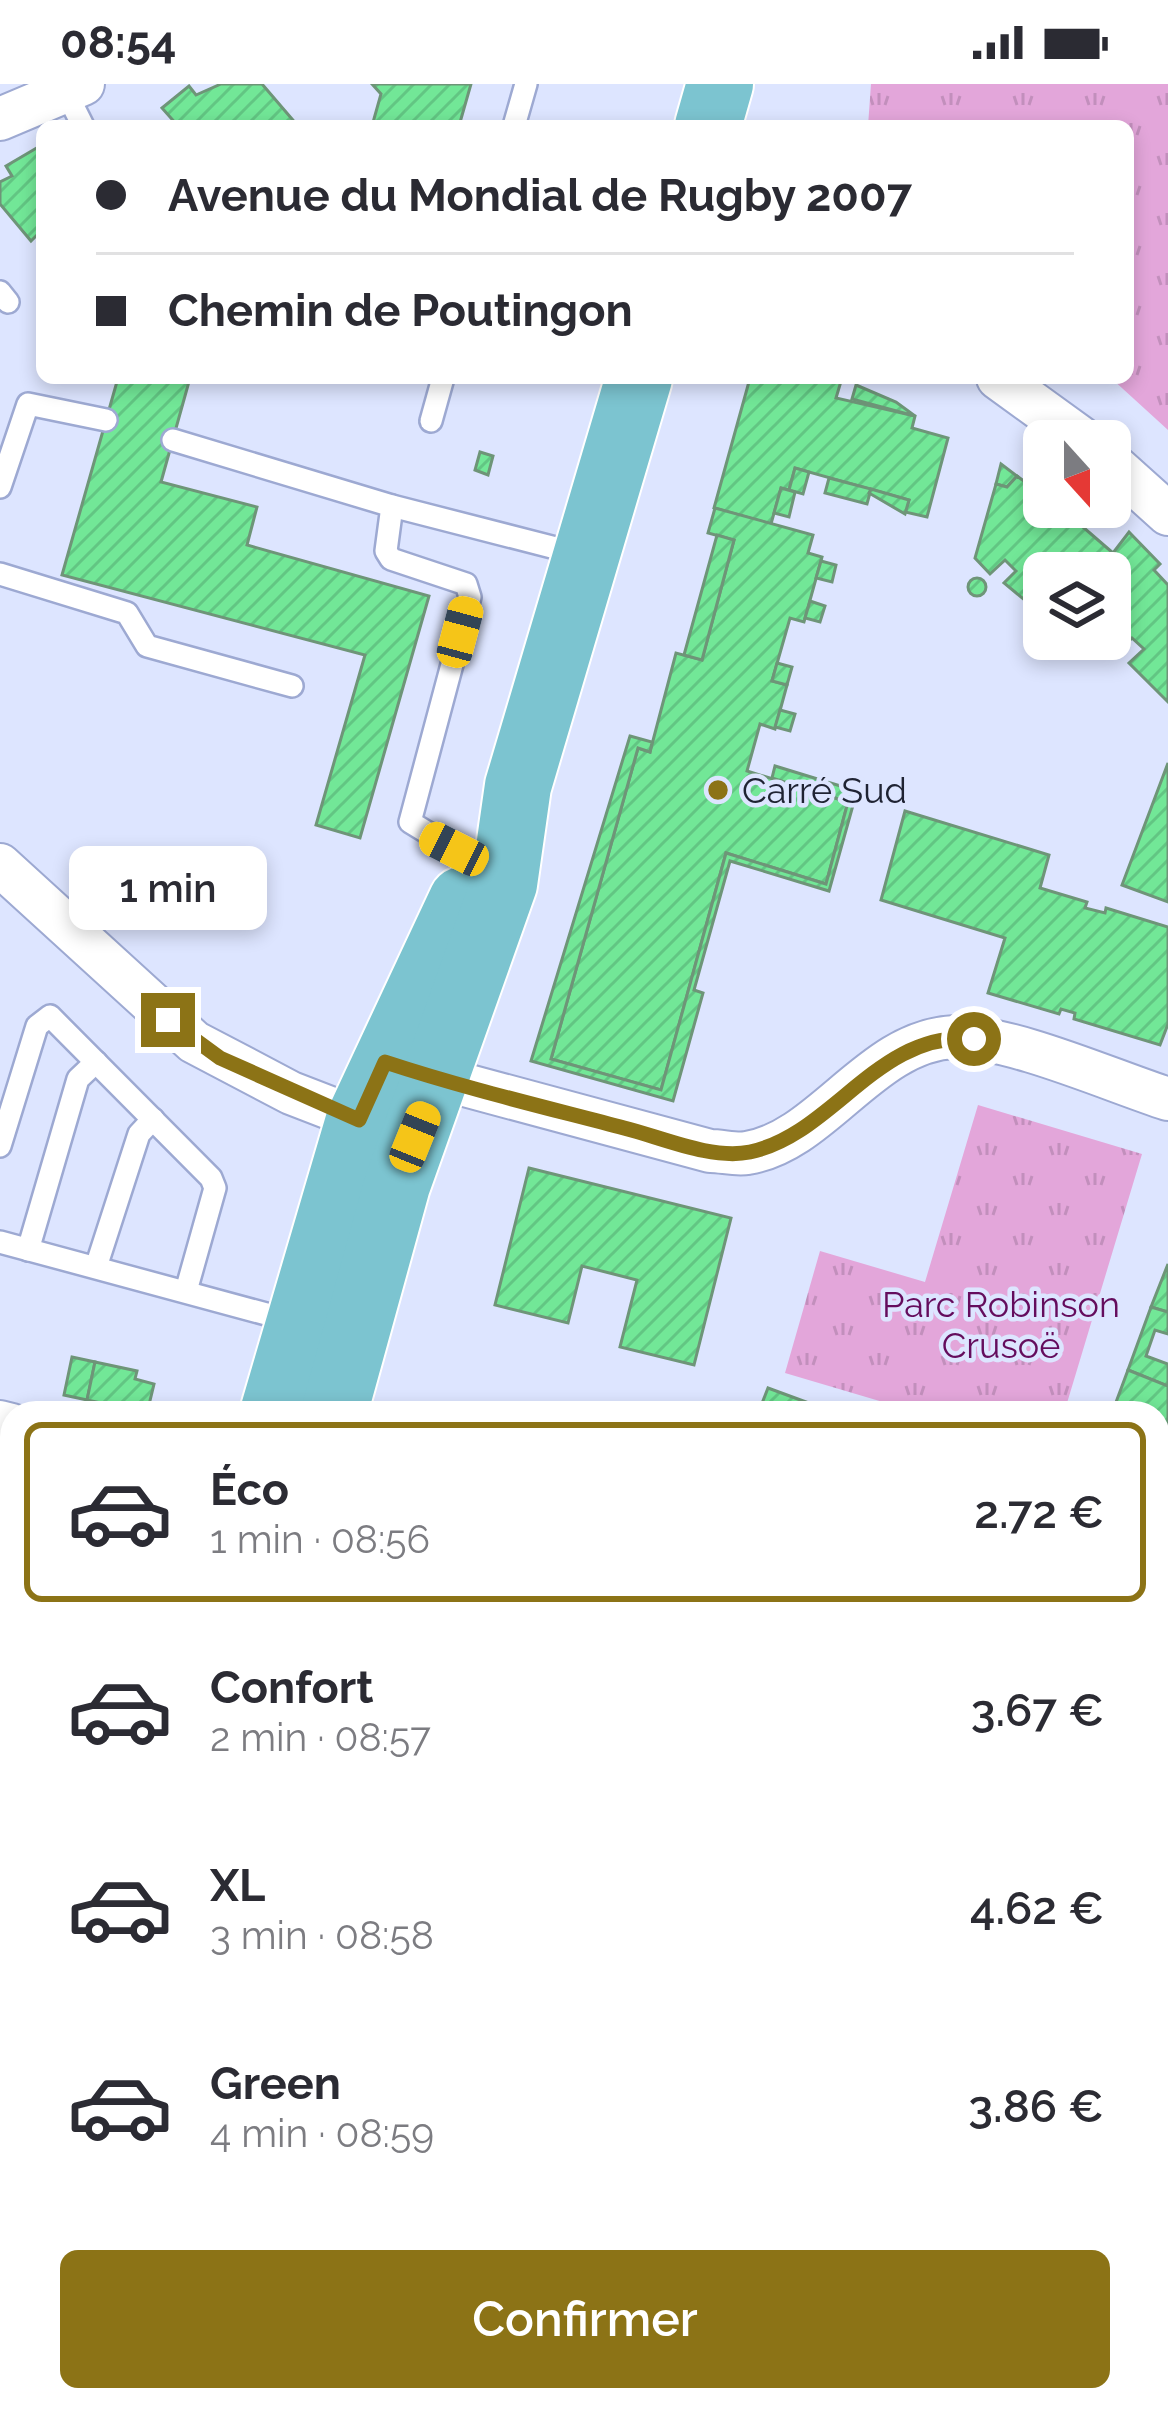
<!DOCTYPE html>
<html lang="fr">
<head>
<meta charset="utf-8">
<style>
	:root { --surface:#fff; --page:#f7f7f7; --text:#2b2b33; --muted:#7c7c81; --line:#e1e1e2; --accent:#8c7316 }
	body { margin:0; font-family:Raleway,sans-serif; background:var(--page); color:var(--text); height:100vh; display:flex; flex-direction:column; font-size:45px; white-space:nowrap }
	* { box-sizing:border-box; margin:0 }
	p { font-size:39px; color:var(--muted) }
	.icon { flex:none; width:66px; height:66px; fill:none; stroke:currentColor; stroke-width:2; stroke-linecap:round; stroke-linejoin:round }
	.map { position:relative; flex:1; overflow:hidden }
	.details { position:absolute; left:0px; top:1317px; width:1170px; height:1011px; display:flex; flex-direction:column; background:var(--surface); border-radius:36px 36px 0 0; box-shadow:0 6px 18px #0003 }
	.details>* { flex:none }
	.banner { position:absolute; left:36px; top:36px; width:1098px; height:264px; border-radius:18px; box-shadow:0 6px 18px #0003; display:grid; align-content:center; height:264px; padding:0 60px; background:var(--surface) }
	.needle { width:78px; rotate:159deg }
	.controls { position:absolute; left:1023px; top:336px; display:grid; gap:24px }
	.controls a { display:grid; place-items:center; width:108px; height:108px; border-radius:18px; background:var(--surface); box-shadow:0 6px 18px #0003; font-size:60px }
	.end { position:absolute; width:54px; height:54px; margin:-27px; border:15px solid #8c7316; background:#fff; box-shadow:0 0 0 6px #fff }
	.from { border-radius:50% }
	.bubble { position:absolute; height:84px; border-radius:18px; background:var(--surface); box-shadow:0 6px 18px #0003; font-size:39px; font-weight:600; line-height:84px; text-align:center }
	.car { position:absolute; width:36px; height:72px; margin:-36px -18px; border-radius:15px; box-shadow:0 0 9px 3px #0007; background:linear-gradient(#f5c518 24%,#345 0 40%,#f5c518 0 76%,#345 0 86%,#f5c518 0) }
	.banner b { display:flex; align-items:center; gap:42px; height:114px; font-size:45px }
	.banner b+b { border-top:3px solid var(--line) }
	.banner i { width:30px; height:30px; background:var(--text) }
	ul { padding:21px 0 0; list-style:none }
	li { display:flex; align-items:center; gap:36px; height:180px; margin:0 24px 18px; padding:0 36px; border:6px solid transparent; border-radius:18px }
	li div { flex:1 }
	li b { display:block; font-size:45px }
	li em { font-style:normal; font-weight:600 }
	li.active { border-color:var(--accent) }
	li>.icon { width:108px; height:108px; stroke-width:1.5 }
	.primary-button { display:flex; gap:24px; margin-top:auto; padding:24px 60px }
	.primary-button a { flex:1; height:138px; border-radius:18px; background:var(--accent); color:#fff; font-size:48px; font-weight:600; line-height:138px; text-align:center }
	.status { display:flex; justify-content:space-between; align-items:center; height:84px; padding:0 60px; background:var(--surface); direction:ltr }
	.status svg { height:33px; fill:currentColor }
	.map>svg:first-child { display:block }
	.grass { fill:url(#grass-tufts) }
	.building { fill:url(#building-hatch); stroke:#6e9578; stroke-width:3 }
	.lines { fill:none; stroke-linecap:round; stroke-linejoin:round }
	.lane-casing { stroke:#9da9d2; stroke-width:26 }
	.street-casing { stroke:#9da9d2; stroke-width:46 }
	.primary-casing { stroke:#fff; stroke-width:70 }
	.lane { stroke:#fff; stroke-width:21 }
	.street { stroke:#fff; stroke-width:42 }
	.primary { stroke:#7cc4d0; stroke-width:66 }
	.route { stroke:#8c7316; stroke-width:15 }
	.poi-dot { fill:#8c7316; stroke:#dde5ff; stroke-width:4.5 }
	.labels { text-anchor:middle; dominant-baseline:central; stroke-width:9; stroke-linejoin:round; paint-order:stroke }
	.poi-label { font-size:36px; fill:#1f2333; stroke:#dde5ff; text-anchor:start }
	.park-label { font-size:36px; fill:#640c5d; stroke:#dde5ff }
</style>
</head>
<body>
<div class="status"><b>08:54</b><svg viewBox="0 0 49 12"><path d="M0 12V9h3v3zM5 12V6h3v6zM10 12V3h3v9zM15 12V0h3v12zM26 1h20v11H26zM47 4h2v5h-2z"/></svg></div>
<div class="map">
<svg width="1168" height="2326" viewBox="0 0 1168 2326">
	<defs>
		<pattern id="grass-tufts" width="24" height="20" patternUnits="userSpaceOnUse" patternTransform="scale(3)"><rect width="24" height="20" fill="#e3a6da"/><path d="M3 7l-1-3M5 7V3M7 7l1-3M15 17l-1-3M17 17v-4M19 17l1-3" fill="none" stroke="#c28fbc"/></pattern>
		<pattern id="building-hatch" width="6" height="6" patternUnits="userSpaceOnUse" patternTransform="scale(3)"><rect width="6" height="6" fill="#72e797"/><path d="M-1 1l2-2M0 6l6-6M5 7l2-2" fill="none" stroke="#62c683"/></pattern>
	</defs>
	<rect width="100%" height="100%" fill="#dde5ff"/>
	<!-- grass -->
	<g class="grass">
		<polygon points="871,0 1168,0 1168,346 1111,294 1128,294 1128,42 868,42"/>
		<polygon points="978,1021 1142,1070 1064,1329 920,1329 785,1289 820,1167 925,1198"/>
		<polygon points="155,2316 291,2316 289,2326 157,2326"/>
	</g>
	<!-- building -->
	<g class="building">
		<polygon points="221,0 262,0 298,42 178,42 162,24 189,2 196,11"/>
		<polygon points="372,0 471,0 459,42 372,42 381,10"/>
		<polygon points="40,62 42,156 37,151 31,157 0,120 0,98 12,92 6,82"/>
		<polygon points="118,294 190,294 161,398 257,423 247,461 429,512 360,754 316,741 365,571 62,491"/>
		<polygon points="750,294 842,294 836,314 915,332 912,344 948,354 927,433 905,428 909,416 795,384 789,406 781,404 771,440 714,424"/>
		<polygon points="856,301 896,318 915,332 852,315"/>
		<polygon points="480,368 493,372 488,391 475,386"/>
		<polygon points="1001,380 1017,392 1007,403 996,400"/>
		<polygon points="795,384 809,388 803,410 789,406"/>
		<polygon points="1017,392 1044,412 1044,423 1061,424 1113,469 1129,448 1160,480 1154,486 1168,501 1168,618 1129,579 1144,565 1132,554 1118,568 1105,555 1110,555 1110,489 1044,489 1044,532 1004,499 1016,487 1005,476 990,490 975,474 996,400 1007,403"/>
		<polygon points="829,394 871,405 867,420 825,409"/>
		<polygon points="781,404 795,408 789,433 774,429"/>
		<polygon points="871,405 909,416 905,430 869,409"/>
		<polygon points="715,424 813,451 808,469 822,473 804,538 790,534 772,597 787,601 775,645 760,640 747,687 848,718 826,800 726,769 661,1006 551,975 638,664 650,668 676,569 702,576 734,456 708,449"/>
		<polygon points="717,451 734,456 702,576 684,571"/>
		<polygon points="821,477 836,481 832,498 816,494"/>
		<circle cx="977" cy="503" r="9"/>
		<polygon points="810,517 825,522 820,538 805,534"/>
		<polygon points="777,579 792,583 787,601 772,597"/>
		<polygon points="780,626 795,630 790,647 775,643"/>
		<polygon points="630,652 652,658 650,668 638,664 551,975 661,1006 726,769 826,800 848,718 772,694 775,682 857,707 829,807 730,777 694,906 703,909 673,1017 531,977"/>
		<polygon points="1168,679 1168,818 1122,801"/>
		<polygon points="905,727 1049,771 1040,804 1087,818 1085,824 1105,829 1106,824 1168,843 1168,940 1160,961 1074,935 1075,929 1061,925 1059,930 988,909 1005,854 881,816"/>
		<polygon points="529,1084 731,1134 694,1281 620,1263 637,1196 582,1182 568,1239 495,1221"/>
		<polygon points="1168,1180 1168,1228 1151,1223"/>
		<polygon points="1151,1223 1168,1228 1168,1250 1155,1246 1146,1272 1168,1280 1168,1302 1128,1286"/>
		<polygon points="72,1273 95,1278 87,1316 64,1311"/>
		<polygon points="95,1278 137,1287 135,1295 154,1300 147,1329 87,1316"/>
		<polygon points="1128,1286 1168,1302 1168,1408 1158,1405 1158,1329 1112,1329"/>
		<polygon points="768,1304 806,1318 802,1329 759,1327"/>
		<polygon points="1158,1454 1168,1458 1168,1508 1160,1529"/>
		<polygon points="0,1787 12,1790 12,1867 0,1909"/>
		<polygon points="1168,1927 1168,1979 1158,1975 1166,1954 1158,1950"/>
		<polygon points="1158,2151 1168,2155 1168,2295 1162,2309"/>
		<polygon points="811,2316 914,2316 910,2326 808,2326"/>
	</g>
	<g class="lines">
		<defs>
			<g id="lane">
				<polyline points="66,8 83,42"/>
				<polyline points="514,42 526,0"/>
				<polyline points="0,208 8,218"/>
				<polyline points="431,337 443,294"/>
				<polyline points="173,356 392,422 386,467 391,475 466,500 470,513 410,738 479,780"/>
				<polyline points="0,403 28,320 106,336"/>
				<polyline points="392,422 579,470"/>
				<polyline points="0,490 127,529 147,562 292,602"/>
				<polyline points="0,1062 37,942 50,932 211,1094 215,1104 186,1207"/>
				<polyline points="0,1158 292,1237"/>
				<polyline points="28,1166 78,995 96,978"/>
				<polyline points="96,1183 139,1050 153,1035"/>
				<polyline points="744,2316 772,2326"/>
				<polyline points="340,2326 343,2316"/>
				<polyline points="643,2326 650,2316"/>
			</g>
			<g id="street">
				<polyline points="0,35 83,0"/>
				<polyline points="998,294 1085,357"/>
				<polyline points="1110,378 1168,430"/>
				<polyline points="0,781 194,958 291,1009 379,1043"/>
				<path d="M413,987L710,1067C722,1067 736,1071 747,1069C823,1057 871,956 955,953C1011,952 1112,997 1168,1015"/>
				<polyline points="0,1338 12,1341"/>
				<polyline points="1158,1821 1168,1825"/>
				<polyline points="792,2326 795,2316"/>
			</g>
			<g id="primary">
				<polyline points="708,42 720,0"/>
				<polyline points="273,1329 359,1036 462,816"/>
				<polyline points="334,1329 397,1101 504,800 518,702 639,294"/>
				<polyline points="0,2304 12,2277"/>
				<polyline points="111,2316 113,2326"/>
				<polyline points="62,2326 63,2316"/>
			</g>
		</defs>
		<!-- lane casing -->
		<use href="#lane" class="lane-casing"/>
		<!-- street casing -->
		<use href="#street" class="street-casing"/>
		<!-- primary casing -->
		<use href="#primary" class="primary-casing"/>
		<!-- lane -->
		<use href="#lane" class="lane"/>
		<!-- street -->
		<use href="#street" class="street"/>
		<!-- primary -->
		<use href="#primary" class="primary"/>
	</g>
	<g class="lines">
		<!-- route -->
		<path class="route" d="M168,936L220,974L359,1036L385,978C464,1004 544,1023 624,1044C661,1053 711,1076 750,1068C834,1050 878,946 974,955"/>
	</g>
	<!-- markers -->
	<circle class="poi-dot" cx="718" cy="706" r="12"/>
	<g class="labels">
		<!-- poi labels -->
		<g class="poi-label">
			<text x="742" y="706">Carré Sud</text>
		</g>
		<!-- park labels -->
		<g class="park-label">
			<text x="1001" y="1220">Parc Robinson<tspan x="1001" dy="41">Crusoë</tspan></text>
		</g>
	</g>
</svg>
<div class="controls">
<a><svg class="needle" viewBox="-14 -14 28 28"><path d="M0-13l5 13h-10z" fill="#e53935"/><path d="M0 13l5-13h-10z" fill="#7c7c81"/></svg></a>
<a><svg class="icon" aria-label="layers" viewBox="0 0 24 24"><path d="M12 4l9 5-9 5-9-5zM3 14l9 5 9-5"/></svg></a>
</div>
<i class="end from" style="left:974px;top:955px"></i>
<i class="end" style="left:168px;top:936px"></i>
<div class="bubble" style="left:69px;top:762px;width:198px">1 min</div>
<i class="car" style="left:460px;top:548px;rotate:15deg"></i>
<i class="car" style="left:454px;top:765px;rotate:297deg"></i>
<i class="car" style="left:415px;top:1053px;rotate:22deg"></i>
<div class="banner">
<b><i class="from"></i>Avenue du Mondial de Rugby 2007</b>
<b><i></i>Chemin de Poutingon</b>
</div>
<section class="details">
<ul>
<li class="active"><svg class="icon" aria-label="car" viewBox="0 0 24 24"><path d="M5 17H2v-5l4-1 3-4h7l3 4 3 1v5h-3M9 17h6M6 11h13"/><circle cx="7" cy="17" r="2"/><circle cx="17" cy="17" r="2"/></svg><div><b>Éco</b><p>1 min · 08:56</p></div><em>2.72 €</em></li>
<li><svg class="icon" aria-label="car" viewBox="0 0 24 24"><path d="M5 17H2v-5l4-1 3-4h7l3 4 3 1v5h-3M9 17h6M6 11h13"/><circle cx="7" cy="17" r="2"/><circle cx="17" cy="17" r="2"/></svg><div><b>Confort</b><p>2 min · 08:57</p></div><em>3.67 €</em></li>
<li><svg class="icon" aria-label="car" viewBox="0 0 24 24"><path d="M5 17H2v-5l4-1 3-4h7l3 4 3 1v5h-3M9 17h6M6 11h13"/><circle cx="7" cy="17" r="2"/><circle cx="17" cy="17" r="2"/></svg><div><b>XL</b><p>3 min · 08:58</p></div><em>4.62 €</em></li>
<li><svg class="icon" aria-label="car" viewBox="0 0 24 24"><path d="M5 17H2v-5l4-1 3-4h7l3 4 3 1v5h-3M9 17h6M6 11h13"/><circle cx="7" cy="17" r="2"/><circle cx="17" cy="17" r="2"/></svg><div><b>Green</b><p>4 min · 08:59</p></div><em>3.86 €</em></li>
</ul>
<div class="primary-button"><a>Confirmer</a></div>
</section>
</div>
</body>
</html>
